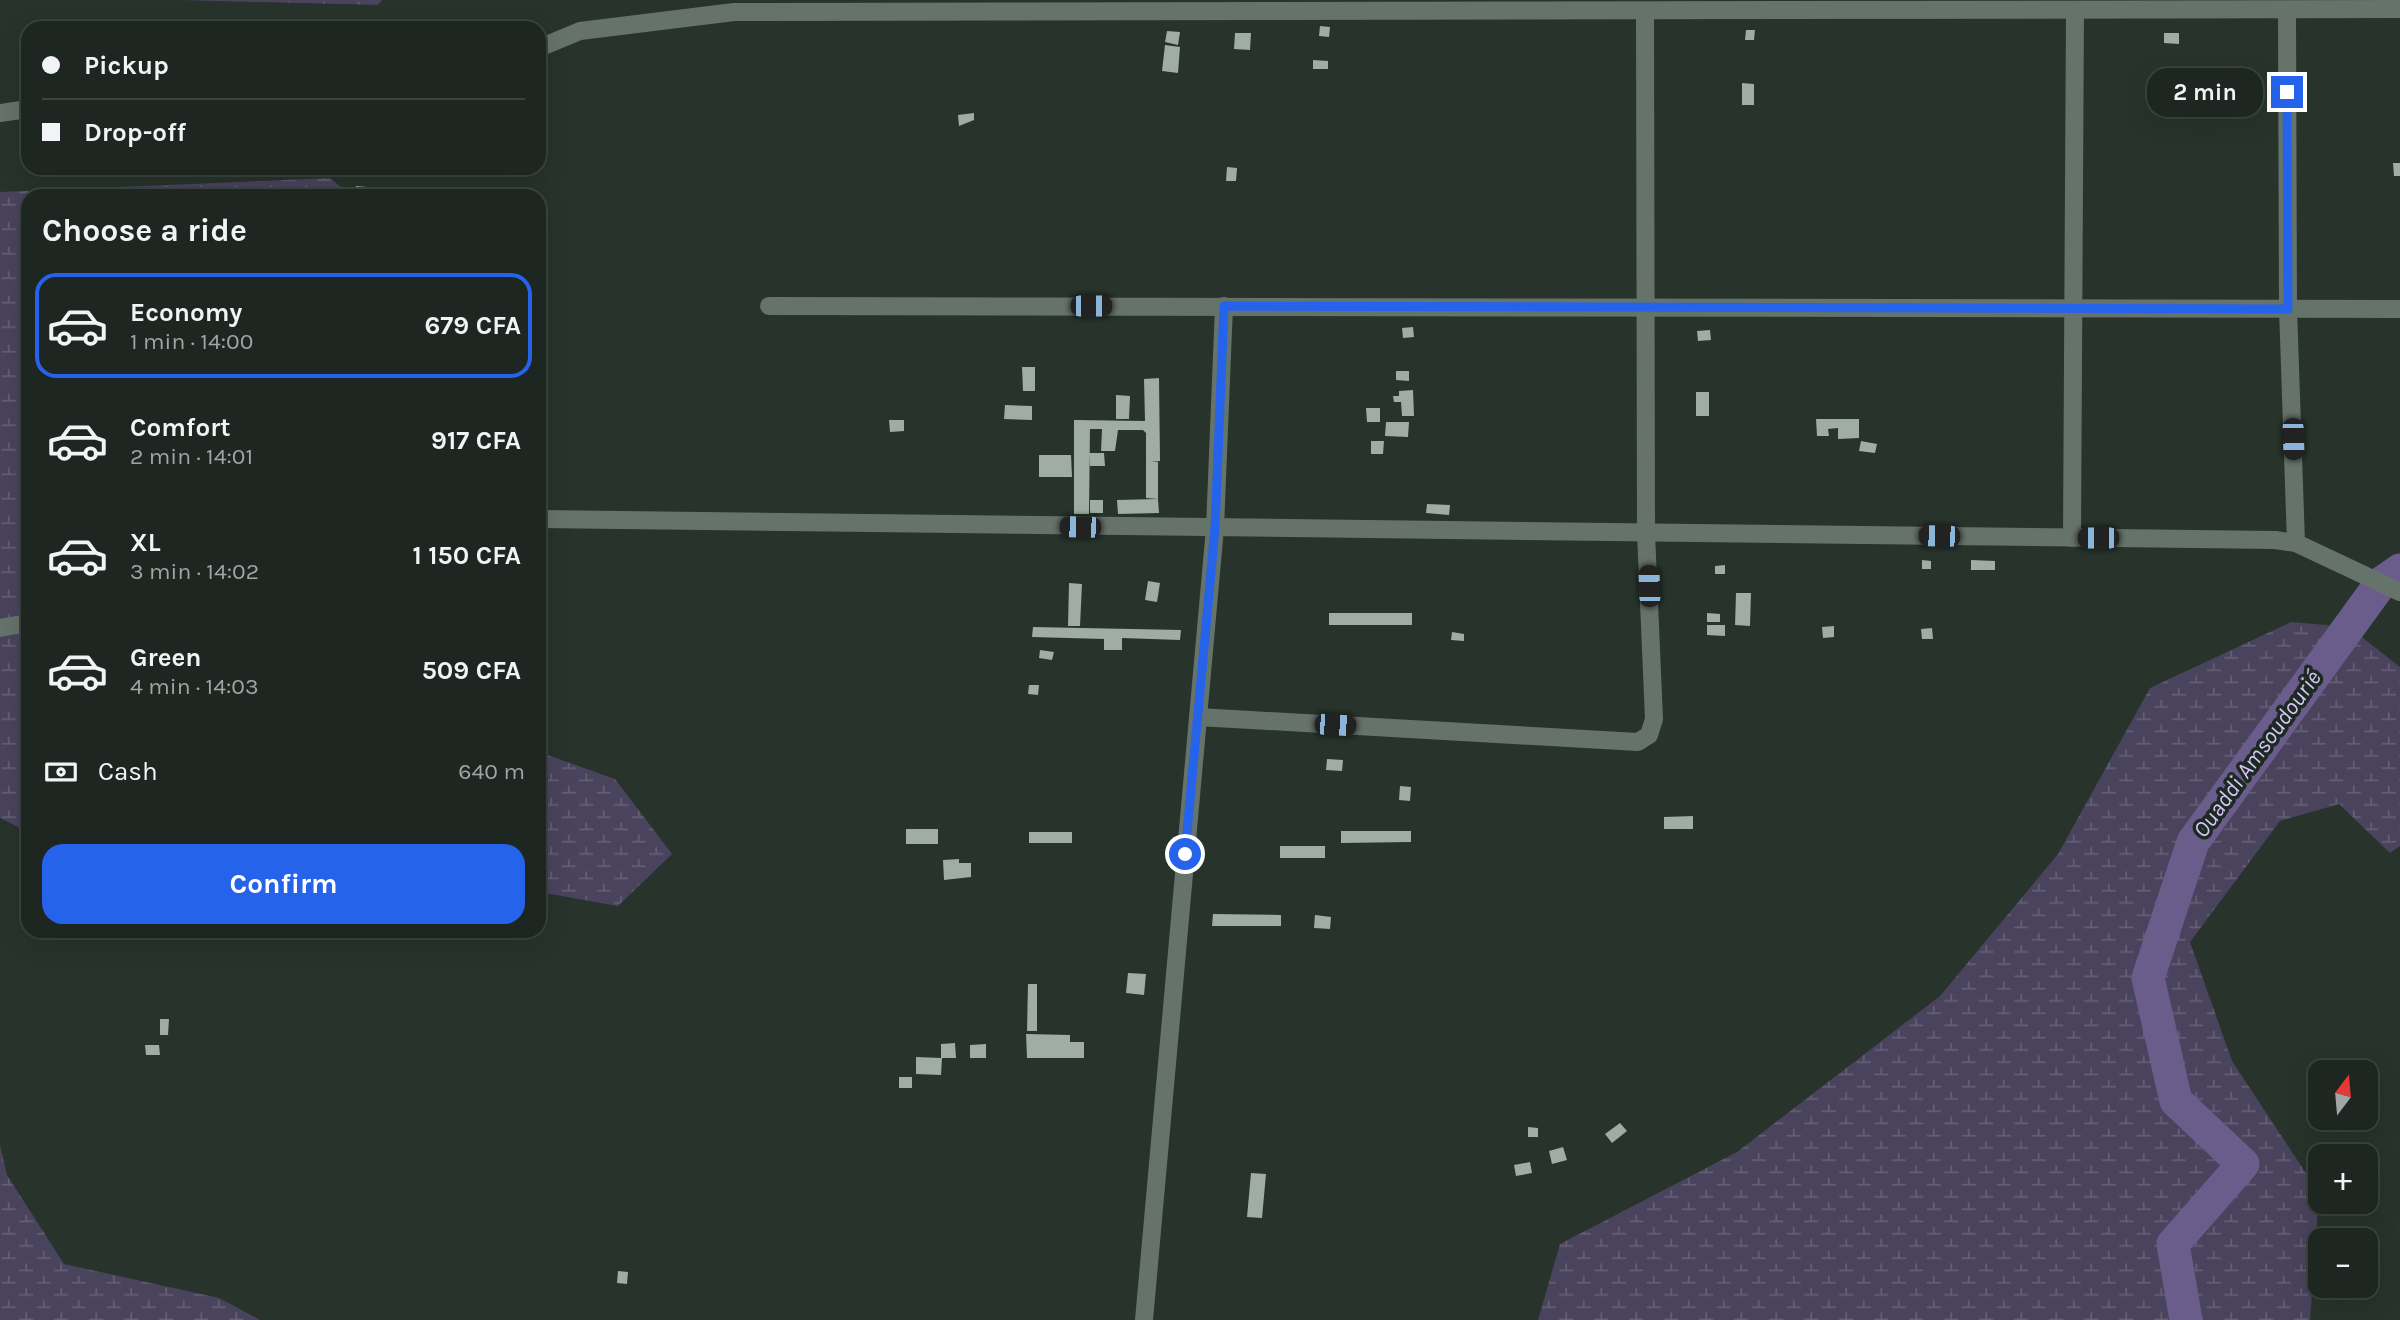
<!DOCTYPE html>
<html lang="en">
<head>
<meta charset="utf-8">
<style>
	:root { --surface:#1d2620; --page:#252e29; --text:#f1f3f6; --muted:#a0a5a5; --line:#3b433e; --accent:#2563eb }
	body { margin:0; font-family:Karla,sans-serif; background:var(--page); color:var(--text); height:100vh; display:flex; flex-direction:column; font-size:26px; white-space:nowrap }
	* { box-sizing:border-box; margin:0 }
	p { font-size:23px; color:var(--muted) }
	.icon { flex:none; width:38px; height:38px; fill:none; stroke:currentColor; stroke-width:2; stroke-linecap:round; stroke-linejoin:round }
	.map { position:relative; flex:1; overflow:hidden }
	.drawer { position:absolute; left:21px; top:189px; width:525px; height:749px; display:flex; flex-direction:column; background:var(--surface); border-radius:21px; box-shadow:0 7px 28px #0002,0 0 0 2px var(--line) }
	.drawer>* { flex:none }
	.banner { position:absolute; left:21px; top:21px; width:525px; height:154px; border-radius:21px; box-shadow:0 7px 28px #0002,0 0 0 2px var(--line); display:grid; align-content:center; height:154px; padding:0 21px; background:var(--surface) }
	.needle { width:46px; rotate:16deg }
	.controls { position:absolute; left:2308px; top:1060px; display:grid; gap:14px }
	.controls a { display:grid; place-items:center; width:70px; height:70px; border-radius:14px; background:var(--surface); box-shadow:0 7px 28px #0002,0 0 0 2px var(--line); font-size:35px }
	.end { position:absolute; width:32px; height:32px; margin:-16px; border:9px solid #2563eb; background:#fff; box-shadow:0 0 0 4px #fff }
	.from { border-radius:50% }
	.bubble { position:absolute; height:49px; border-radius:21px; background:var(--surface); box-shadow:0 7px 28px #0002,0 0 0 2px var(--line); font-size:23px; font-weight:700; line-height:49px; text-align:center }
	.car { position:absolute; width:21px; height:42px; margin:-21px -10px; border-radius:9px; box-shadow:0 0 5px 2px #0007; background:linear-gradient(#222 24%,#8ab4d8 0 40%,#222 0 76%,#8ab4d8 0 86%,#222 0) }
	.banner b { display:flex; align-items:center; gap:24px; height:66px; font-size:26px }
	.banner b+b { border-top:2px solid var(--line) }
	.banner i { width:18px; height:18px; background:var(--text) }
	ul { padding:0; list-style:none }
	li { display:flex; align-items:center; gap:21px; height:105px; margin:0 14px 10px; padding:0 7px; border:4px solid transparent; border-radius:21px }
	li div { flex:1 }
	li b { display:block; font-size:26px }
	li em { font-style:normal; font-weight:700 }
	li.on { border-color:var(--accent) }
	li>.icon { width:63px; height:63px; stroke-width:1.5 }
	h2 { padding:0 21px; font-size:32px; line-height:84px }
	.pay { display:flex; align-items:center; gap:18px; height:77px; padding:0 21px; font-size:26px }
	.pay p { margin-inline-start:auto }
	.primary-button { display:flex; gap:14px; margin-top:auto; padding:14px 21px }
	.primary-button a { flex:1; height:80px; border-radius:21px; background:var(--accent); color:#fff; font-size:28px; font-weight:700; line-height:80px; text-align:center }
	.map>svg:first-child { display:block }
	.wetland { fill:url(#wetland-marsh) }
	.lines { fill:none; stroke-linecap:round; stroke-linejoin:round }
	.river { stroke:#6a5d8b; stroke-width:33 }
	.building { fill:#9fada4 }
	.minor { stroke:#66736a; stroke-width:18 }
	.route { stroke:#2563eb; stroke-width:9 }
	.labels { text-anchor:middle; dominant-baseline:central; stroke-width:7; stroke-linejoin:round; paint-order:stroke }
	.water-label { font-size:23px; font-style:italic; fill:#d3c8f4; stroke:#1d2922 }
</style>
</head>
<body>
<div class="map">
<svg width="2400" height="1320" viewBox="0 0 2400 1320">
	<defs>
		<pattern id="wetland-marsh" width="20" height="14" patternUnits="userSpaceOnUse" patternTransform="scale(1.75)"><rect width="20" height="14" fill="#4a435e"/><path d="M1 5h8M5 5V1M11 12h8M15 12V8" fill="none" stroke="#645e75"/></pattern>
	</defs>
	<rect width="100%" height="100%" fill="#27332b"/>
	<!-- wetland -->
	<g class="wetland">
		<polygon points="182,0 382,0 378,5"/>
		<polygon points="330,178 352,196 28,196 28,832 0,818 0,192"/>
		<polygon points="2291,622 2349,627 2400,667 2400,846 2390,853 2339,804 2280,821 2190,942 2232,1061 2319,1193 2310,1320 1538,1320 1560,1244 1737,1152 1940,996 2058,854 2150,688"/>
		<polygon points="539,752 615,779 672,854 618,906 539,892"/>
		<polygon points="0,1145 7,1175 64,1264 219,1298 260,1320 0,1320"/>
	</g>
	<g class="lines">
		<!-- river -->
		<polyline class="river" points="2186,1320 2173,1244 2243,1164 2176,1101 2148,978 2193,842 2381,583 2400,570"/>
	</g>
	<!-- building -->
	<g class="building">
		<polygon points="1320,26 1330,27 1329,37 1319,36"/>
		<polygon points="1746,30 1755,30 1754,40 1745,40"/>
		<polygon points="1167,31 1180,32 1178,45 1165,42"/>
		<polygon points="1235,33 1251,33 1250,50 1234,49"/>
		<polygon points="2164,33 2179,33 2179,44 2164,43"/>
		<polygon points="1165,45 1180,47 1178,73 1162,71"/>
		<polygon points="1313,60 1328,61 1328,69 1313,69"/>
		<polygon points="1742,83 1754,84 1754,105 1742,105"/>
		<polygon points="2165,105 2178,107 2177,117 2163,116"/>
		<polygon points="974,113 974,120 959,126 958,115"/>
		<polygon points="2393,163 2400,163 2400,176 2394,176"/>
		<polygon points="1227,167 1237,168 1236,181 1226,181"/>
		<polygon points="356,186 367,187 366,196 355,196"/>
		<polygon points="485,187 510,188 509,196 485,196"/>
		<polygon points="1413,327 1414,337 1403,338 1402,328"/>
		<polygon points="1710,330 1711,340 1698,341 1697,331"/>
		<polygon points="1022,367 1035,367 1035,391 1023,391"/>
		<polygon points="1396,371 1409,371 1409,381 1396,380"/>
		<polygon points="1159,378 1160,461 1151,462 1158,462 1158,499 1146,498 1146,433 1143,430 1118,430 1115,451 1101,451 1102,429 1090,429 1089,514 1074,514 1074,420 1145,421 1144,379"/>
		<polygon points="1413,390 1414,416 1402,416 1401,402 1394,402 1393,396 1399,396 1399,391"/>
		<rect x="1696" y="392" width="13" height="24"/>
		<polygon points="1116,395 1130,396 1129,419 1116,419"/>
		<polygon points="1005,405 1032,406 1032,420 1004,419"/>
		<polygon points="1366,408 1380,408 1380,422 1367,422"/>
		<polygon points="1816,419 1859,419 1859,438 1838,439 1838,428 1828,429 1829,436 1817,436"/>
		<polygon points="889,420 904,420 904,431 890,432"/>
		<polygon points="1386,422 1409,422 1408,437 1385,436"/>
		<polygon points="1371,441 1384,441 1383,454 1371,454"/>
		<polygon points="1861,441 1877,444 1875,453 1859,451"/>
		<polygon points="1089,453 1104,453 1105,466 1090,466"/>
		<polygon points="1039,455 1071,455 1072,477 1039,477"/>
		<polygon points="1158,499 1159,513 1118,514 1117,500"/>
		<rect x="1090" y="500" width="13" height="13"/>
		<polygon points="1427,504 1450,505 1449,515 1426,513"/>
		<polygon points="1922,560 1931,561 1931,569 1922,569"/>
		<polygon points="1971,560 1995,561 1995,570 1971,570"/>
		<polygon points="1725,565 1725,574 1715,574 1715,566"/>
		<polygon points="1148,581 1160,583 1157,602 1145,600"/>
		<polygon points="1069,583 1082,584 1080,626 1068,626"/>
		<polygon points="1736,593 1751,593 1750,626 1735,625"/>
		<rect x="1329" y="613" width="83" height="12"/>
		<polygon points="1707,613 1720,614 1720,622 1707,622"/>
		<polygon points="1707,625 1725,625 1725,636 1707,635"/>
		<polygon points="1834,626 1834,637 1823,638 1822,627"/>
		<polygon points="1033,627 1181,630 1180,640 1122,638 1122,650 1104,650 1104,639 1032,637"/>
		<polygon points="1932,628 1933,639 1922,639 1921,629"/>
		<polygon points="1452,632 1464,634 1464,641 1451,640"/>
		<polygon points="1040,650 1054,652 1052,660 1039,658"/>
		<polygon points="1029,685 1039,685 1038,695 1028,694"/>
		<polygon points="1327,759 1343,760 1342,771 1326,770"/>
		<polygon points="1400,786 1411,787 1410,801 1399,800"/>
		<polygon points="1693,816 1693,829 1664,829 1664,817"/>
		<rect x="906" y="829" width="32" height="15"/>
		<polygon points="1341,831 1411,831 1411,842 1341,843"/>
		<rect x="1029" y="832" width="43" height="11"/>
		<rect x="1280" y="846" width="45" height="12"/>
		<polygon points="959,859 959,863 971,863 971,877 944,880 943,860"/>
		<polygon points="1213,914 1281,915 1281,926 1212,926"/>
		<polygon points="1315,915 1331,917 1330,929 1314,928"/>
		<polygon points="1128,973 1146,974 1144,995 1126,993"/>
		<polygon points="1028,984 1037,984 1037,1031 1027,1031"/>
		<polygon points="160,1019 169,1019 168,1035 160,1035"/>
		<polygon points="1026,1034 1070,1035 1070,1042 1084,1042 1084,1058 1027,1058"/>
		<polygon points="955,1043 956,1058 941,1058 941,1044"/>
		<polygon points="986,1044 986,1058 970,1058 970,1045"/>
		<polygon points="145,1045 159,1045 160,1055 146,1055"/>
		<polygon points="916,1057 942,1058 941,1075 916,1074"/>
		<rect x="899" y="1077" width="13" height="11"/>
		<polygon points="1620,1123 1627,1131 1612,1143 1605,1134"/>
		<polygon points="1528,1127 1538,1128 1538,1137 1528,1137"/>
		<polygon points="1563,1147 1567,1160 1552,1164 1549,1151"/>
		<polygon points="1530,1162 1532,1173 1516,1176 1514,1165"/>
		<polygon points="1251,1173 1266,1174 1262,1218 1247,1217"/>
		<polygon points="618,1271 628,1272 627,1284 617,1283"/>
	</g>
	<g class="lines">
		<!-- minor -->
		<g class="minor">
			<polyline points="2287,11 2288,308 2296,543"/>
			<polyline points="539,48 580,31 734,12 2400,9"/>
			<polyline points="0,113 28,109"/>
			<polyline points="769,306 2400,309"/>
			<polyline points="539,519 2275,540 2296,543 2400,592"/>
			<polyline points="2072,538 2075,11"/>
			<polyline points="0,628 28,623"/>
			<polyline points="1198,717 1638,742 1649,735 1654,719 1646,533 1645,11"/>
			<polyline points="1144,1320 1215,528 1224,306"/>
		</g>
	</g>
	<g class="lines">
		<!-- route -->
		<polyline class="route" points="1185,854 1215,528 1224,306 2288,309 2287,92"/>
	</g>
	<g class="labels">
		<!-- water labels -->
		<g class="water-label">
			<text transform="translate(2257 754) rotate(-54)">Ouaddi Amsoudourié</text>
		</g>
	</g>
</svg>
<div class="controls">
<a><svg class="needle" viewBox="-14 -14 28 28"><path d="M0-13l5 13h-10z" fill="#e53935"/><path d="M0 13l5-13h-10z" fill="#a0a5a5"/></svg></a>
<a>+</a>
<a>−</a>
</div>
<i class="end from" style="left:1185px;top:854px"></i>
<i class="end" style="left:2287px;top:92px"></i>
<div class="bubble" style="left:2147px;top:68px;width:116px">2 min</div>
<i class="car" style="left:1091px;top:306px;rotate:90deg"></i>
<i class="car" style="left:2293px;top:439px;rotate:178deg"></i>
<i class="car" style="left:1080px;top:527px;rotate:271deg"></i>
<i class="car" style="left:1939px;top:536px;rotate:271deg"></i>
<i class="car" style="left:2098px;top:538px;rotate:270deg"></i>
<i class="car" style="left:1649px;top:586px;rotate:358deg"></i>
<i class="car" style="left:1335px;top:725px;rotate:93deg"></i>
<div class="banner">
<b><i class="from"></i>Pickup</b>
<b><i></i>Drop-off</b>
</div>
<section class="drawer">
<h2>Choose a ride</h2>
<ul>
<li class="on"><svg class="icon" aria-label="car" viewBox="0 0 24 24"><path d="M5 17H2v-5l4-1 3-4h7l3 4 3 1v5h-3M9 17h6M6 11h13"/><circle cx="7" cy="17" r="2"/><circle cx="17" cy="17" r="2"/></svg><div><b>Economy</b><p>1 min · 14:00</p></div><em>679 CFA</em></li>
<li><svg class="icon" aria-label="car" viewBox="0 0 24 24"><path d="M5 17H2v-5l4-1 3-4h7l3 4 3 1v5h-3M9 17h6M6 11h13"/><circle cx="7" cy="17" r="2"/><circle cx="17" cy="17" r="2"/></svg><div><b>Comfort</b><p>2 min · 14:01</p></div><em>917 CFA</em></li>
<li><svg class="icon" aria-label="car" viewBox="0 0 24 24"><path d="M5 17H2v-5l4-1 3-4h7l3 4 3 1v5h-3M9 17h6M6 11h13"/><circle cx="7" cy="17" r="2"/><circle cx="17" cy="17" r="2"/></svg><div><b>XL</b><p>3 min · 14:02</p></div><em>1 150 CFA</em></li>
<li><svg class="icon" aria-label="car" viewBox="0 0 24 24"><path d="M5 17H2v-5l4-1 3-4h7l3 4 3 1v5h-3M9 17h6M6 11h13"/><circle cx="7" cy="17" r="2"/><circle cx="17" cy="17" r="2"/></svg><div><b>Green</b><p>4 min · 14:03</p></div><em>509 CFA</em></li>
</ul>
<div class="pay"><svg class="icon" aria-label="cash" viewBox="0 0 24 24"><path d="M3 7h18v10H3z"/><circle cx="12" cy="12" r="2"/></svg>Cash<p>640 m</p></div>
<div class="primary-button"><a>Confirm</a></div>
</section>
</div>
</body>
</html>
